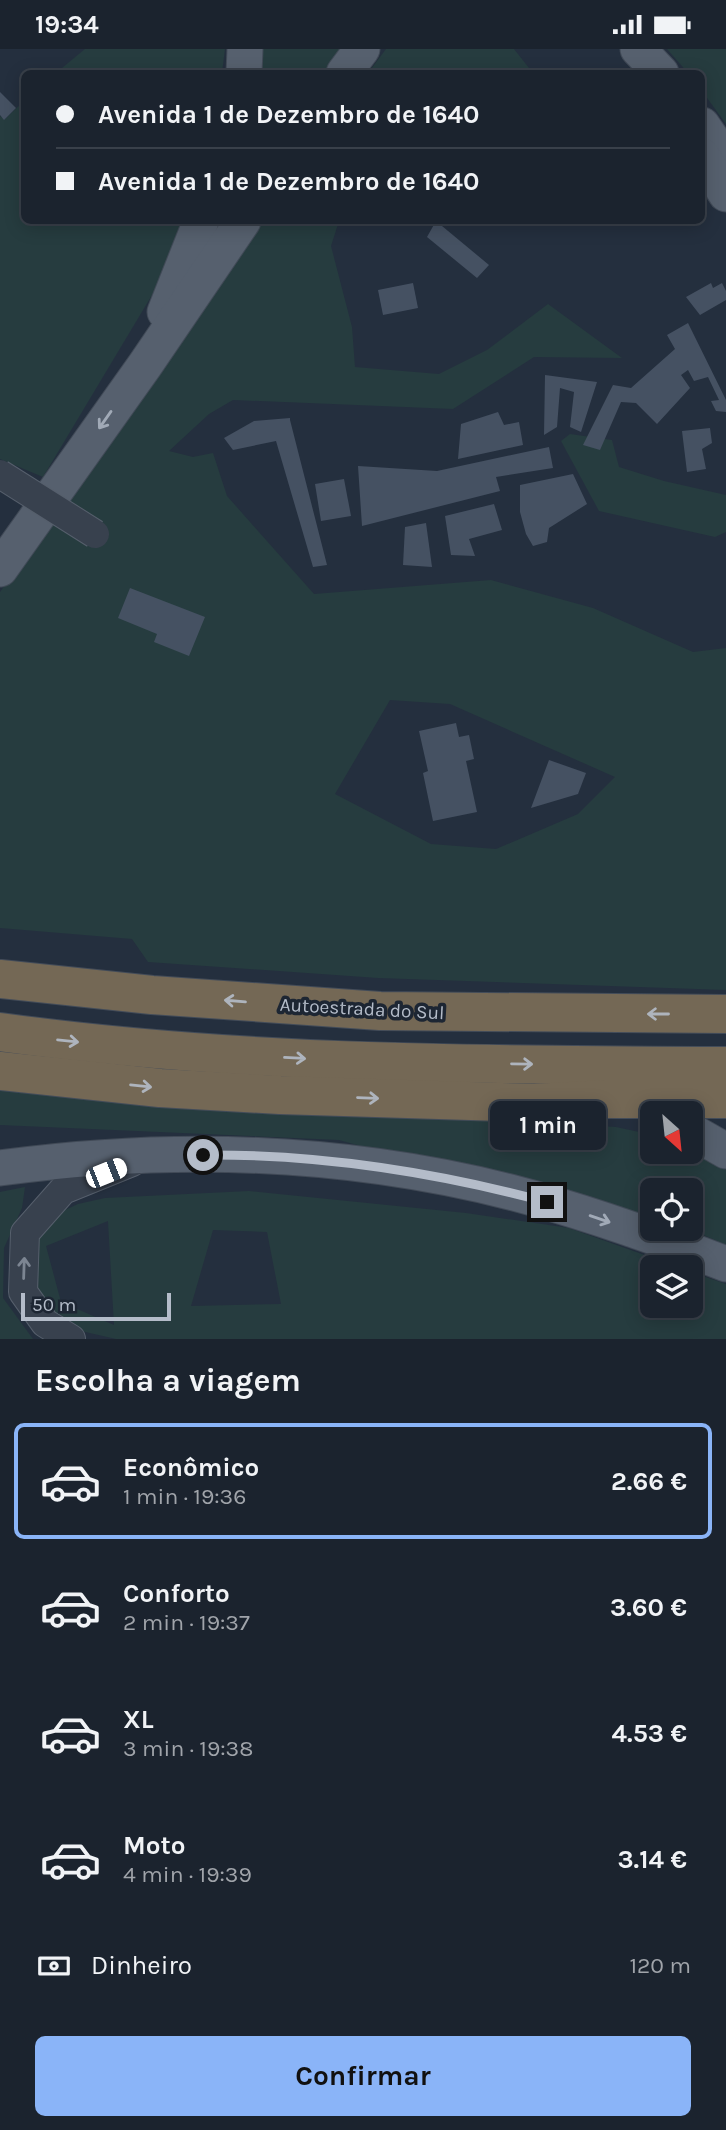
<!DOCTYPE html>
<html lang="pt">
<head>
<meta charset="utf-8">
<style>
	:root { --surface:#1b232e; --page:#242b36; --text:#f1f3f6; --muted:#a0a4aa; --line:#39404a; --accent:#8ab4f8 }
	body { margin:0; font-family:Karla,sans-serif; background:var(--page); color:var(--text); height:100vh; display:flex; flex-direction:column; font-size:26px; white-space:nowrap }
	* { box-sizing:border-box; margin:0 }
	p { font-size:23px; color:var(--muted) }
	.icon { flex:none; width:38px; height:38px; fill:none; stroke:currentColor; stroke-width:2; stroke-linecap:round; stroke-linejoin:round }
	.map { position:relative; height:1290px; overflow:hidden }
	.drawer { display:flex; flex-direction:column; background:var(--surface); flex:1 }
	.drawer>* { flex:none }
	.guide { position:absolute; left:21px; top:21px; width:684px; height:154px; border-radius:10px; box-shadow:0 4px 18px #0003,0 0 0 2px var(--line); display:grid; align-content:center; height:154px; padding:0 35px; background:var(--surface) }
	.needle { width:46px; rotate:153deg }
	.tools { position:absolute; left:640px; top:1052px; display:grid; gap:14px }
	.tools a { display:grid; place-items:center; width:63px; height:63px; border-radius:10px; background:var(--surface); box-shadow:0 4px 18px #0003,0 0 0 2px var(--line); font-size:35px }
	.scale { position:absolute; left:21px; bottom:18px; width:150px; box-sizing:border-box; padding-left:7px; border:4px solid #b4bcc9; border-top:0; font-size:19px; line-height:24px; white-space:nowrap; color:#b4bcc9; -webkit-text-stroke:5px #1d2633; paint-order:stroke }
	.end { position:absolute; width:32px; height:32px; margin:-16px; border:9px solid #b4bcc9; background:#111; box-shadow:0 0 0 4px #111 }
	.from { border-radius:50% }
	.bubble { position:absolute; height:49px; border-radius:10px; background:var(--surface); box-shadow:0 4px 18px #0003,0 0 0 2px var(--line); font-size:23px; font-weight:700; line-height:49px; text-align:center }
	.car { position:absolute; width:21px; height:42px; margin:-21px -10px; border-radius:9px; box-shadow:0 0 5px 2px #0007; background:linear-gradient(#fff 24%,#345 0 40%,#fff 0 76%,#345 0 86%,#fff 0) }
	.guide b { display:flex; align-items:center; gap:24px; height:66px; font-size:26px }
	.guide b+b { border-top:2px solid var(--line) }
	.guide i { width:18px; height:18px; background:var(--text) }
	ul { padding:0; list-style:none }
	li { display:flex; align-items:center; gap:21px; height:116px; margin:0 14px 10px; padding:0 21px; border:4px solid transparent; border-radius:10px }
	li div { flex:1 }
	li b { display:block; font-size:26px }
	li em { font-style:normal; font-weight:700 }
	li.current { border-color:var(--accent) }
	li>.icon { width:63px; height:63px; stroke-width:1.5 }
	h2 { padding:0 35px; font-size:32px; line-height:84px }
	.pay { display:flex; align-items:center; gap:18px; height:77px; padding:0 35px; font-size:26px }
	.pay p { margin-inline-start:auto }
	.primary-button { display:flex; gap:14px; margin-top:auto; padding:14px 35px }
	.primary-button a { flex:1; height:80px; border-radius:10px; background:var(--accent); color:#111; font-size:28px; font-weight:700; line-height:80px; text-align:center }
	.status { display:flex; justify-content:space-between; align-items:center; height:49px; padding:0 35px; background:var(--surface); direction:ltr }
	.status svg { height:19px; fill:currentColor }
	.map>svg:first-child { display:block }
	.green { fill:#263c3f; fill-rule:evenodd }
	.building { fill:#455162 }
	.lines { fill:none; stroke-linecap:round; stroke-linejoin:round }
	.minor-casing { stroke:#565f6c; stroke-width:30 }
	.major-casing { stroke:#414a57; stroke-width:37 }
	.highway-casing { stroke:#434c59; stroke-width:40 }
	.minor { stroke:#38414e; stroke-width:28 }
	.major { stroke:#56606e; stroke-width:35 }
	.highway { stroke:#746855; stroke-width:38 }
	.minor-bridge-casing { stroke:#565f6c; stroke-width:30; stroke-linecap:butt }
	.minor-bridge { stroke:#38414e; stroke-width:28 }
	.oneway { stroke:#a1aab7 }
	.oneway2 { stroke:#aeb4bd }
	.oneway3 { stroke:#7c8592 }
	.route { stroke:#b4bcc9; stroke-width:9 }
	.labels { text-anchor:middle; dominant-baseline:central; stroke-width:7; stroke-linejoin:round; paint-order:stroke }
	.street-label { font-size:19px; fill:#b4bcc9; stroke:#1d2633 }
</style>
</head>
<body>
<div class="status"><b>19:34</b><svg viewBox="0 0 49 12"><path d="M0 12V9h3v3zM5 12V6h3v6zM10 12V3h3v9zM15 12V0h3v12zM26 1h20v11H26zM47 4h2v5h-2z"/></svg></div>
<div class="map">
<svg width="726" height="1290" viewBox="0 0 726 1290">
	<rect width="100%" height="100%" fill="#242f3e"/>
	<!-- green -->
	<g class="green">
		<polygon points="85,0 225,0 222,24 56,24"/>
		<polygon points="257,0 343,0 326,24 254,24"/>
		<polygon points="386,0 514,0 533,24 368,24"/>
		<polygon points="667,0 726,0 726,75 702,42 702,24 688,24"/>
		<polygon points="24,52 24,172 184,172 158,236 43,428 0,410 0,67 5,70"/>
		<path d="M262,172H339L331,197L352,278L355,318L439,325L487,301L548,255L622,309L534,308L453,360L233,351L209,365L169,402L193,408L213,404L227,447L314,545L491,531L593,559L693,603L726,599V941L378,929L148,913L132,890L0,879V543L94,411L108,386ZM390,651L450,655L615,728L578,765L496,800L431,795L335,745Z"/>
		<polygon points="570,385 612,391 619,418 664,432 726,446 726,483 715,488 599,462 561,392"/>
		<polygon points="0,1041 616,1078 653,1086 653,1102 691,1102 726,1121 726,1196 690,1180 691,1141 653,1141 653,1167 461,1125 339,1091 0,1076"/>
		<polygon points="25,1138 22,1159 4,1199 3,1249 33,1290 0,1290 0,1143"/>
		<path d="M249,1142L466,1164L569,1179L678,1218H653V1256H691V1223L726,1235V1290H116L68,1279L54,1270L34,1238L36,1188L52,1167L78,1155L105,1149ZM108,1172V1173L114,1276L61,1253L46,1197ZM213,1181L267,1183L281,1255L191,1257Z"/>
	</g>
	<!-- building -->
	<g class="building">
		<polygon points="0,43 16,59 4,71 0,66"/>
		<polygon points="436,172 489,216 477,229 427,188"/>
		<polygon points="413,234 418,259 383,266 378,241"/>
		<polygon points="711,234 713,239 722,234 726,242 726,251 700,266 686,248"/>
		<polygon points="688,274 726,351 726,363 716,362 711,352 719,351 708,328 694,332 688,321 681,326 690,339 657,375 636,354 621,353 600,401 583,396 613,336 631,339 675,300 667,286"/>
		<polygon points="545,326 597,333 581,383 570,378 574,343 560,339 557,378 544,386"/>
		<polygon points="498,363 504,376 519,373 523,396 458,410 461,375"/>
		<polygon points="290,369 290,371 327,516 313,518 276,392 233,401 224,389 254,372"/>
		<polygon points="710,379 712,394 702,400 706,420 687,423 682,382"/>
		<polygon points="549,398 553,419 496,428 500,442 362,477 358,417 437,422"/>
		<polygon points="573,425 587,455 549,479 547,493 533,497 526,485 520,463 520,436"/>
		<polygon points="344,430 351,467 321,472 315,435"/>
		<polygon points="494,455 502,481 469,490 475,507 451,506 445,467"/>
		<polygon points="426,474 432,518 403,516 405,478"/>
		<polygon points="130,539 205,568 189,607 154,593 157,585 118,569"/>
		<polygon points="456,674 459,688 469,686 474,710 466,712 477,763 433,772 423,724 428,722 419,682"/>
		<polygon points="549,711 586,724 578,745 531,759"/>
	</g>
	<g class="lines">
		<defs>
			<polyline id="minor" points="71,1290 45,1274 23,1243 25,1184 63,1141 132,1113"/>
			<g id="major">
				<polyline points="638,0 661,24"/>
				<polyline points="244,24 245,0"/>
				<polyline points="344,24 362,0"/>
				<polyline points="702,76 726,111"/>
				<polyline points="702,107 726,145"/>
				<polyline points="165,263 201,172"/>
				<polyline points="0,520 145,316 243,172"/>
				<polyline points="691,1082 726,1102"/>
				<path d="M0,1119C170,1096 344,1101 510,1143C583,1162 656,1188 726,1215"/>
			</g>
			<g id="highway">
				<polyline points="0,930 152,946 380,962 726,965"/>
				<path d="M0,983C240,1016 484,1016 726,1017"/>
				<polyline points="0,1022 160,1039 280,1046 534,1054 606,1050 726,1050"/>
			</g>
		</defs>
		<!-- minor casing -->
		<use href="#minor" class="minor-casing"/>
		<!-- major casing -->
		<use href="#major" class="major-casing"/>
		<!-- highway casing -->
		<use href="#highway" class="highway-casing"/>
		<!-- minor -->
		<use href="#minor" class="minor"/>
		<!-- major -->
		<use href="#major" class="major"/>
		<!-- highway -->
		<use href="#highway" class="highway"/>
		<defs>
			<polyline id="minor-bridge" points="0,425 95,485"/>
		</defs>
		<!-- minor-bridge casing -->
		<use href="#minor-bridge" class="minor-bridge-casing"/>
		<!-- minor-bridge -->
		<use href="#minor-bridge" class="minor-bridge"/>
	</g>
	<!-- one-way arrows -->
	<defs><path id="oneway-shaft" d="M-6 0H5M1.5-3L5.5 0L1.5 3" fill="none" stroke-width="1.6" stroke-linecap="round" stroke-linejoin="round" transform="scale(1.75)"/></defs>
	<g class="oneway">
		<use href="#oneway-shaft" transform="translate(105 371) rotate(125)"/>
		<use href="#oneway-shaft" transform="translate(600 1170) rotate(19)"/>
	</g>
	<g class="oneway2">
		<use href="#oneway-shaft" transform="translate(235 952) rotate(-175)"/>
		<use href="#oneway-shaft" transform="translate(658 965) rotate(-180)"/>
		<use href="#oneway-shaft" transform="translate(68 992) rotate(6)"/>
		<use href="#oneway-shaft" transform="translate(295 1009) rotate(3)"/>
		<use href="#oneway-shaft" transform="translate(522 1015) rotate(1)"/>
		<use href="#oneway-shaft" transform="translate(141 1037) rotate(6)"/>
		<use href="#oneway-shaft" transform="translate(368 1049) rotate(2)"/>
	</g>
	<use class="oneway3" href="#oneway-shaft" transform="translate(24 1219) rotate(-88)"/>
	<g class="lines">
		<!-- route -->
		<path class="route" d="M203,1106C320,1105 435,1123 547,1153"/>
	</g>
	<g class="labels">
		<!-- street labels -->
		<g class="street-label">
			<text transform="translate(362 960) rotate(3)">Autoestrada do Sul</text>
		</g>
	</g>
</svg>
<div class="tools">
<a><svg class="needle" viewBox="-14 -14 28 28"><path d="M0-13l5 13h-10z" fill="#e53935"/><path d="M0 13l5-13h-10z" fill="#a0a4aa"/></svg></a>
<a><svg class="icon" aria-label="locate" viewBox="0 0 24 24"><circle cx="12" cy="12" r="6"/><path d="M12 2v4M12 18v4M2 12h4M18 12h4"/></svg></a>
<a><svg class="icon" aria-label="layers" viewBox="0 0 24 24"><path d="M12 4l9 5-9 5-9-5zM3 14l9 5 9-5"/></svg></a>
</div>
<div class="scale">50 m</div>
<i class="end from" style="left:203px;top:1106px"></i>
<i class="end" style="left:547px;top:1153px"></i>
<div class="bubble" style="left:490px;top:1052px;width:116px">1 min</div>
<i class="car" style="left:106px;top:1124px;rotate:68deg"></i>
<div class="guide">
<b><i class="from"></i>Avenida 1 de Dezembro de 1640</b>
<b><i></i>Avenida 1 de Dezembro de 1640</b>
</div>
</div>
<section class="drawer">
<h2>Escolha a viagem</h2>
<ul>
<li class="current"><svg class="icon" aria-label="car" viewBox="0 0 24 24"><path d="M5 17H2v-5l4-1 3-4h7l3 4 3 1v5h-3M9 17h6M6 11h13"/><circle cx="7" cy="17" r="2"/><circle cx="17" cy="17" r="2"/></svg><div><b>Econômico</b><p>1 min · 19:36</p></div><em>2.66 €</em></li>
<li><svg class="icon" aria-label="car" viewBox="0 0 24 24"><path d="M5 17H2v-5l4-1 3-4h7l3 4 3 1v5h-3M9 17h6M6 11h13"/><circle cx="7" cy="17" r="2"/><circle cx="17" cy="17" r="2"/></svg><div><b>Conforto</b><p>2 min · 19:37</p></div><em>3.60 €</em></li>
<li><svg class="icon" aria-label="car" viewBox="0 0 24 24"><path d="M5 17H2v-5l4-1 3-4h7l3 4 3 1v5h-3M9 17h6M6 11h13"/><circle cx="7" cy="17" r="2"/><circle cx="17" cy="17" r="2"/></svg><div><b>XL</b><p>3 min · 19:38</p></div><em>4.53 €</em></li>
<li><svg class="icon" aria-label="car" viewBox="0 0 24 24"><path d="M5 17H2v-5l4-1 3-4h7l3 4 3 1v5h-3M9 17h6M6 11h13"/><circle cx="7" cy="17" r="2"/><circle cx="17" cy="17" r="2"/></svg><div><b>Moto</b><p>4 min · 19:39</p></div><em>3.14 €</em></li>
</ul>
<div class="pay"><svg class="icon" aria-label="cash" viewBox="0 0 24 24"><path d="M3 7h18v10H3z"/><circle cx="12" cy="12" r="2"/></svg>Dinheiro<p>120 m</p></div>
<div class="primary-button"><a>Confirmar</a></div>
</section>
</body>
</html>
